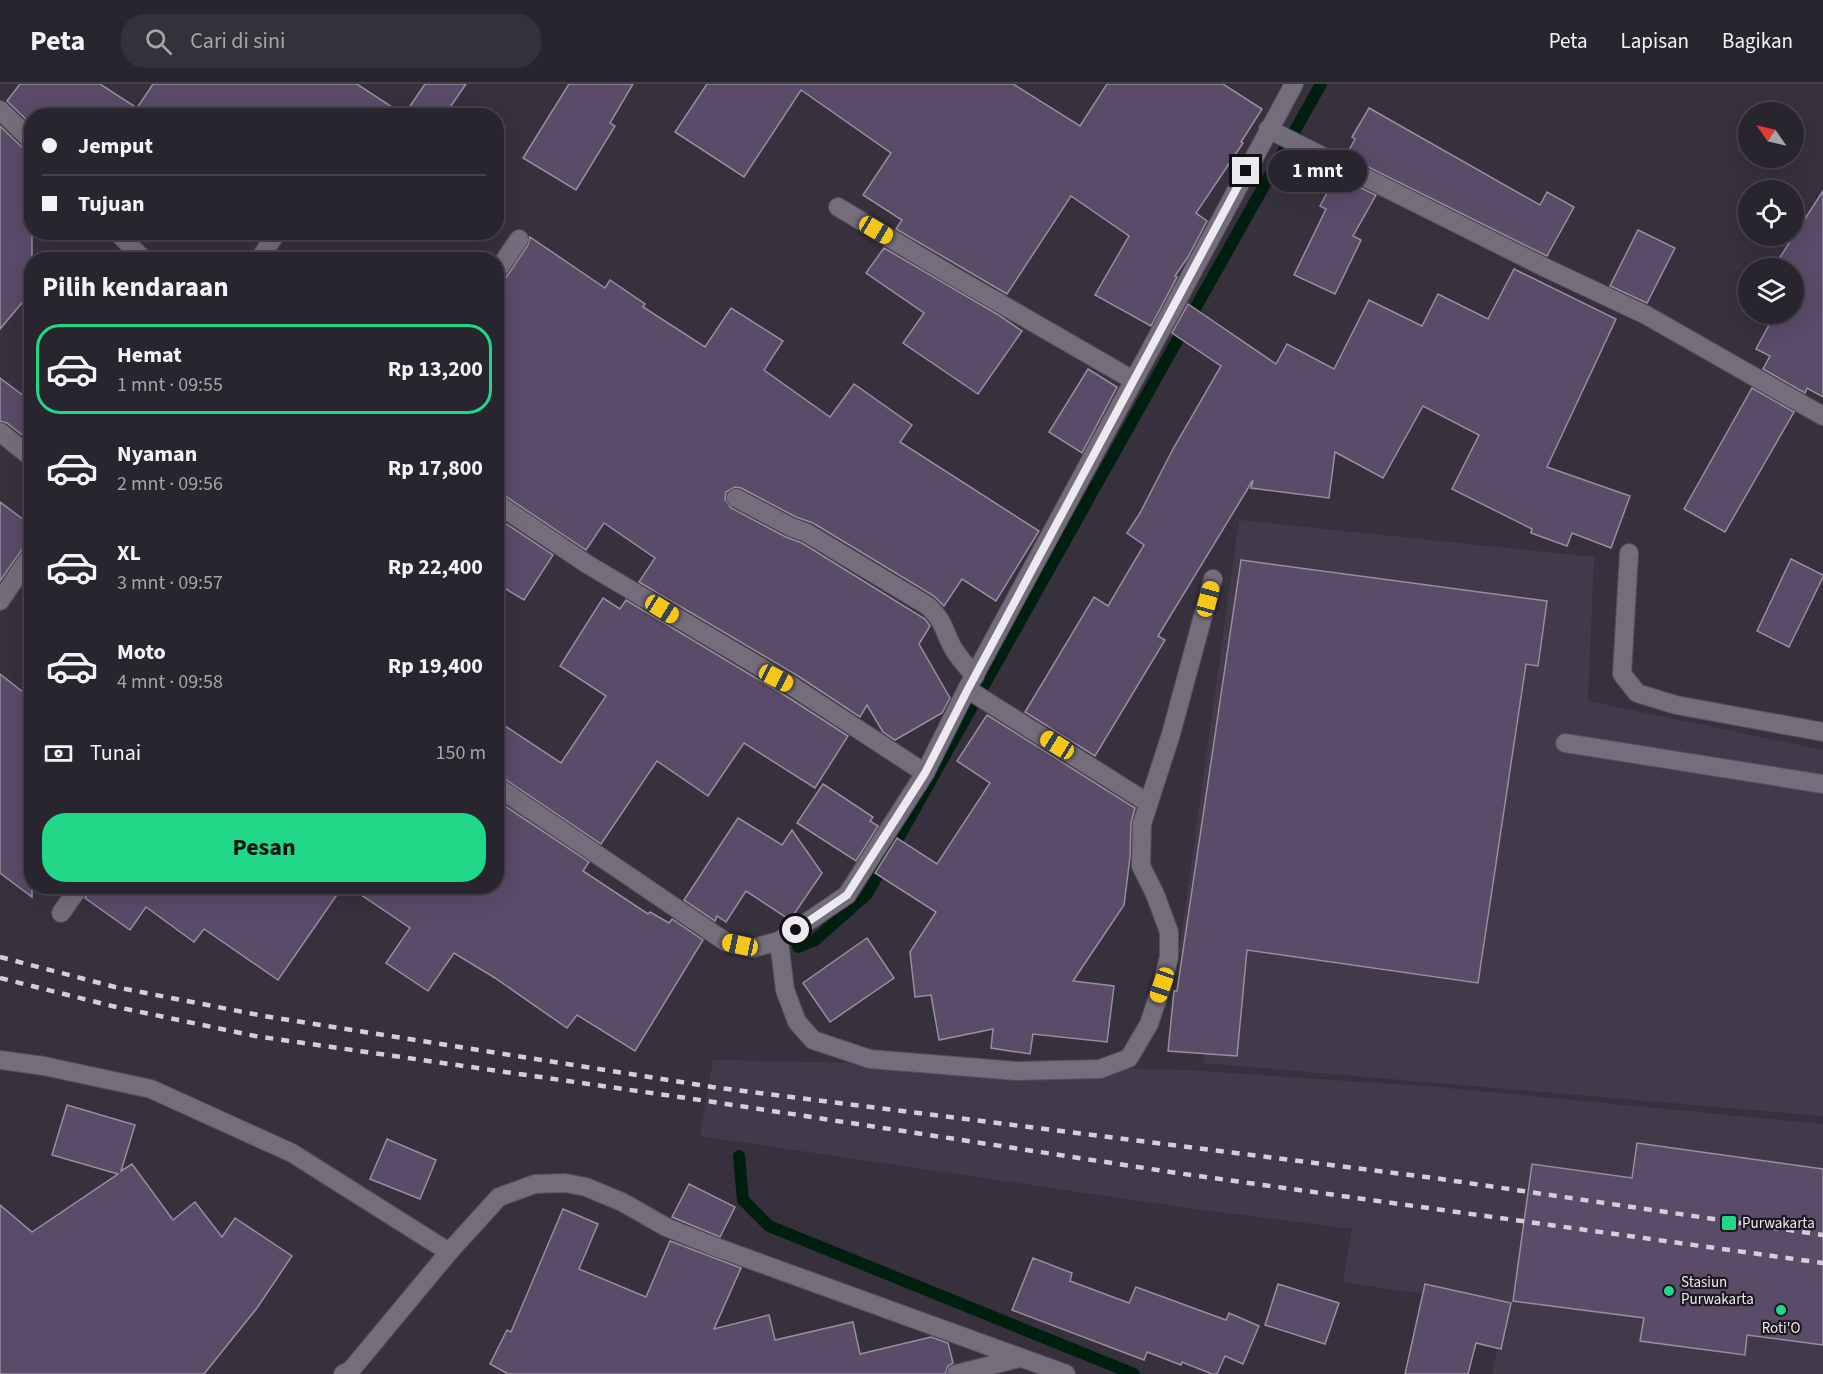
<!DOCTYPE html>
<html lang="id">
<head>
<meta charset="utf-8">
<style>
	:root { --surface:#29252e; --page:#35313a; --text:#f1f3f6; --muted:#a5a5aa; --line:#45424a; --accent:#20d887 }
	body { margin:0; font-family:"Source Sans 3",sans-serif; background:var(--page); color:var(--text); height:100vh; display:flex; flex-direction:column; font-size:22px; white-space:nowrap }
	* { box-sizing:border-box; margin:0 }
	p { font-size:20px; color:var(--muted) }
	.icon { flex:none; width:33px; height:33px; fill:none; stroke:currentColor; stroke-width:2; stroke-linecap:round; stroke-linejoin:round }
	.map { position:relative; flex:1; overflow:hidden }
	.drawer { position:absolute; left:24px; top:168px; width:480px; height:642px; display:flex; flex-direction:column; background:var(--surface); border-radius:24px; box-shadow:0 6px 24px #0002,0 0 0 2px var(--line) }
	.drawer>* { flex:none }
	.top-card { position:absolute; left:24px; top:24px; width:480px; height:132px; border-radius:24px; box-shadow:0 6px 24px #0002,0 0 0 2px var(--line); display:grid; align-content:center; height:132px; padding:0 18px; background:var(--surface) }
	.needle { width:39px; rotate:304deg }
	.controls { position:absolute; left:1738px; top:18px; display:grid; gap:12px }
	.controls a { display:grid; place-items:center; width:66px; height:66px; border-radius:50%; background:var(--surface); box-shadow:0 6px 24px #0002,0 0 0 2px var(--line); font-size:30px }
	.end { position:absolute; width:27px; height:27px; margin:-14px; border:8px solid #ede9f1; background:#111; box-shadow:0 0 0 3px #111 }
	.from { border-radius:50% }
	.bubble { position:absolute; height:42px; border-radius:21px; background:var(--surface); box-shadow:0 6px 24px #0002,0 0 0 2px var(--line); font-size:20px; font-weight:700; line-height:42px; text-align:center }
	.car { position:absolute; width:18px; height:36px; margin:-18px -9px; border-radius:8px; box-shadow:0 0 4px 2px #0007; background:linear-gradient(#f5c518 24%,#345 0 40%,#f5c518 0 76%,#345 0 86%,#f5c518 0) }
	.top-card b { display:flex; align-items:center; gap:21px; height:57px; font-size:22px }
	.top-card b+b { border-top:2px solid var(--line) }
	.top-card i { width:15px; height:15px; background:var(--text) }
	ul { padding:0; list-style:none }
	li { display:flex; align-items:center; gap:18px; height:90px; margin:0 12px 9px; padding:0 6px; border:3px solid transparent; border-radius:24px }
	li div { flex:1 }
	li b { display:block; font-size:22px }
	li em { font-style:normal; font-weight:700 }
	li.active { border-color:var(--accent) }
	li>.icon { width:54px; height:54px; stroke-width:1.5 }
	h2 { padding:0 18px; font-size:27px; line-height:72px }
	.pay { display:flex; align-items:center; gap:15px; height:66px; padding:0 18px; font-size:22px }
	.pay p { margin-inline-start:auto }
	.cta { display:flex; gap:12px; margin-top:auto; padding:12px 18px }
	.cta a { flex:1; height:69px; border-radius:24px; background:var(--accent); color:#111; font-size:24px; font-weight:700; line-height:69px; text-align:center }
	header { display:flex; align-items:center; gap:36px; box-sizing:border-box; height:84px; padding:0 30px; background:var(--surface); border-bottom:2px solid var(--line) }
	header strong { font-size:28px }
	nav { display:flex; gap:33px; margin-inline-start:auto; font-size:21px }
	.search { width:420px; height:54px; background:var(--page); display:flex; align-items:center; gap:15px; box-sizing:border-box; padding:0 21px; border-radius:24px; color:var(--muted); font-size:22px }
	.map>svg:first-child { display:block }
	.built { fill:#423a4a }
	.lines { fill:none; stroke-linecap:round; stroke-linejoin:round }
	.stream { stroke:#001f0e; stroke-width:12 }
	.building { fill:#5a4b69; stroke:#968f9d; stroke-width:1.5 }
	.service-casing { stroke:#544f59; stroke-width:20 }
	.minor-casing { stroke:#544f59; stroke-width:20 }
	.service { stroke:#746d7b; stroke-width:18 }
	.minor { stroke:#746d7b; stroke-width:18 }
	.rail { stroke:#d3cfd7; stroke-width:4.5; stroke-dasharray:8 8; stroke-linecap:butt }
	.route { stroke:#ede9f1; stroke-width:8 }
	.poi-dot { fill:#20d887; stroke:#1d1a1f; stroke-width:2 }
	.labels { text-anchor:middle; dominant-baseline:central; stroke-width:4.5; stroke-linejoin:round; paint-order:stroke }
	.poi-label { font-size:15px; fill:#ede9f1; stroke:#1d1a1f; text-anchor:start }
</style>
</head>
<body>
<header>
<strong>Peta</strong>
<div class="search"><svg class="icon" aria-label="search" viewBox="0 0 24 24"><circle cx="10" cy="10" r="6"/><path d="M15 15l6 6"/></svg>Cari di sini</div>
<nav><a>Peta</a><a>Lapisan</a><a>Bagikan</a></nav>
</header>
<div class="map">
<svg width="1823" height="1290" viewBox="0 0 1823 1290">
	<rect width="100%" height="100%" fill="#37313d"/>
	<!-- built -->
	<g class="built">
		<polygon points="1239,436 1594,473 1588,617 1823,666 1823,1032 1204,979 1212,871 1179,868"/>
		<polygon points="713,976 1187,986 1436,1003 1823,1040 1823,1290 1492,1290 1506,1223 1343,1198 1352,1145 1194,1125 700,1052"/>
	</g>
	<g class="lines">
		<!-- stream -->
		<g class="stream">
			<polyline points="798,863 815,856 867,810 1321,0"/>
			<polyline points="739,1072 743,1116 769,1142 1134,1290"/>
		</g>
	</g>
	<!-- building -->
	<g class="building">
		<polygon points="20,0 100,0 137,24 153,0 357,0 404,31 425,0 466,0 444,32 32,32 32,41 7,17"/>
		<polygon points="569,0 633,0 610,39 615,42 576,106 523,74"/>
		<polygon points="707,0 1013,0 1080,42 1107,0 1223,0 1262,25 1241,58 1243,59 1196,129 1207,137 1188,173 1175,192 1177,193 1151,242 1095,211 1129,152 1071,112 1007,210 896,145 902,136 863,111 891,69 801,6 744,93 675,48"/>
		<polygon points="1369,24 1540,121 1547,108 1574,123 1547,172 1346,72 1355,55 1352,53"/>
		<polygon points="0,42 24,65 32,68 32,207 0,245"/>
		<polygon points="1336,92 1376,111 1353,152 1361,156 1335,210 1294,191 1326,125 1320,122"/>
		<polygon points="1823,107 1823,313 1807,304 1805,309 1763,285 1770,272 1756,265 1775,230 1794,230 1794,184 1773,184"/>
		<polygon points="1638,146 1675,164 1647,219 1610,202"/>
		<polygon points="530,153 605,204 610,196 645,220 643,223 705,263 731,224 783,257 764,286 830,333 854,300 912,341 900,358 1039,447 996,517 962,495 944,522 934,512 813,439 796,433 741,404 735,403 726,408 725,415 731,424 786,453 802,459 925,535 930,542 919,560 950,614 942,629 895,656 883,648 867,621 860,633 798,592 639,498 655,474 604,439 586,466 502,410 496,408 496,200 505,195 528,161"/>
		<polygon points="884,164 997,230 1022,247 978,310 903,259 924,229 866,189"/>
		<polygon points="1514,185 1616,235 1547,383 1630,412 1611,464 1572,449 1567,462 1531,449 1532,445 1452,405 1479,351 1423,322 1383,394 1335,368 1329,414 1251,404 1253,396 1158,552 1165,556 1095,672 1025,628 1094,513 1108,522 1144,461 1127,449 1140,429 1173,365 1221,282 1172,249 1188,220 1276,280 1287,260 1334,285 1369,216 1422,242 1438,210 1488,235"/>
		<polygon points="1088,285 1117,303 1082,369 1049,348"/>
		<polygon points="0,294 32,318 32,346 26,354 7,339 0,337"/>
		<polygon points="1752,304 1794,328 1725,448 1684,425"/>
		<polygon points="0,418 32,442 32,459 23,464 0,497"/>
		<polygon points="496,433 553,471 524,516 496,499"/>
		<polygon points="1791,475 1823,491 1823,493 1789,563 1757,547"/>
		<polygon points="1241,476 1547,517 1538,582 1526,580 1478,899 1247,866 1237,972 1168,967 1174,907 1177,907"/>
		<polygon points="603,514 620,525 626,516 786,612 848,652 815,704 744,659 708,712 657,677 601,760 502,693 496,691 496,636 561,679 606,612 560,582"/>
		<polygon points="0,590 32,615 32,813 0,789"/>
		<polygon points="987,631 1135,724 1131,739 1130,773 1124,821 1073,897 1114,902 1107,958 1033,950 1030,970 991,964 993,945 939,956 931,911 915,913 910,868 936,828 875,789 897,754 937,780 990,699 957,677"/>
		<polygon points="823,700 873,733 870,737 878,742 856,777 797,739"/>
		<polygon points="496,716 589,778 583,787 648,830 650,828 669,839 672,835 703,856 635,967 577,931 567,944 495,894 454,869 428,907 386,879 410,844 348,802 496,802"/>
		<polygon points="738,734 782,761 792,746 822,789 790,836 746,807 726,838 717,832 715,837 684,816"/>
		<polygon points="91,802 343,802 278,896 204,845 194,858 146,823 130,846 85,814"/>
		<polygon points="867,854 894,894 830,938 803,899"/>
		<polygon points="67,1021 135,1041 121,1087 132,1080 173,1136 195,1118 222,1153 235,1134 292,1172 257,1224 204,1290 0,1290 0,1121 32,1148 118,1090 52,1071"/>
		<polygon points="387,1055 436,1076 420,1115 370,1095"/>
		<polygon points="1637,1059 1823,1085 1823,1261 1747,1251 1745,1271 1640,1257 1644,1234 1513,1217 1532,1080 1632,1094"/>
		<polygon points="689,1100 735,1123 720,1153 672,1133"/>
		<polygon points="563,1125 598,1140 579,1185 646,1213 670,1157 741,1184 714,1245 769,1231 775,1256 853,1238 860,1270 931,1253 948,1259 953,1279 948,1282 945,1290 508,1290 490,1280 507,1246 511,1248"/>
		<polygon points="1033,1174 1072,1189 1070,1197 1129,1219 1136,1203 1226,1236 1229,1229 1259,1242 1243,1280 1225,1272 1217,1290 1212,1290 1182,1278 1181,1281 1147,1268 1144,1276 1012,1226"/>
		<polygon points="1278,1200 1339,1219 1325,1260 1265,1241"/>
		<polygon points="1425,1200 1511,1219 1501,1265 1476,1259 1468,1290 1405,1290"/>
	</g>
	<g class="lines">
		<defs>
			<polyline id="service" points="1565,659 1823,700"/>
			<g id="minor">
				<polyline points="0,26 32,57"/>
				<polyline points="1268,45 1546,184 1646,231 1823,332"/>
				<polyline points="838,123 951,191 1133,296"/>
				<polyline points="117,148 144,176"/>
				<polyline points="259,176 277,148"/>
				<polyline points="496,189 519,155"/>
				<polyline points="0,348 32,374"/>
				<path d="M736,414L791,443L807,449L928,522C945,538 943,546 953,564C959,574 967,583 975,592"/>
				<polyline points="496,419 587,480 792,602 925,689"/>
				<polyline points="1629,469 1622,590 1637,609 1676,621 1823,648"/>
				<polyline points="0,517 32,470"/>
				<polyline points="967,605 1148,719"/>
				<polyline points="496,702 726,858 753,864 779,857 847,811 925,689 967,605 1294,0"/>
				<polyline points="61,829 80,802"/>
				<polyline points="779,857 785,906 797,938 813,956 870,975 1016,987 1100,985 1129,974 1149,940 1162,901 1169,873 1169,848 1155,810 1141,782 1142,740 1171,650 1213,495"/>
				<polyline points="0,976 44,982 151,1005 292,1069 449,1168"/>
				<polyline points="343,1290 351,1286 449,1168 499,1113 535,1100 565,1099 586,1103 622,1118 666,1143 713,1162 1066,1290"/>
				<polyline points="956,1290 1020,1274"/>
			</g>
		</defs>
		<!-- service casing -->
		<use href="#service" class="service-casing"/>
		<!-- minor casing -->
		<use href="#minor" class="minor-casing"/>
		<!-- service -->
		<use href="#service" class="service"/>
		<!-- minor -->
		<use href="#minor" class="minor"/>
		<!-- rail -->
		<g class="rail">
			<polyline points="0,873 115,903 264,932 712,1003 1434,1094 1823,1151"/>
			<polyline points="0,894 112,922 255,952 707,1017 1177,1089 1823,1179"/>
		</g>
	</g>
	<g class="lines">
		<!-- route -->
		<polyline class="route" points="796,846 847,811 925,689 968,605 1246,87"/>
	</g>
	<!-- markers -->
	<g class="poi-dot">
		<rect x="1721" y="1131" width="16" height="16" rx="3"/>
		<circle cx="1669" cy="1207" r="6"/>
		<circle cx="1781" cy="1226" r="6"/>
	</g>
	<g class="labels">
		<!-- poi labels -->
		<g class="poi-label">
			<text x="1742" y="1139">Purwakarta</text>
			<text x="1681" y="1198">Stasiun<tspan x="1681" dy="17">Purwakarta</tspan></text>
			<text x="1781" y="1244" text-anchor="middle">Roti'O</text>
		</g>
	</g>
</svg>
<div class="controls">
<a><svg class="needle" viewBox="-14 -14 28 28"><path d="M0-13l5 13h-10z" fill="#e53935"/><path d="M0 13l5-13h-10z" fill="#a5a5aa"/></svg></a>
<a><svg class="icon" aria-label="locate" viewBox="0 0 24 24"><circle cx="12" cy="12" r="6"/><path d="M12 2v4M12 18v4M2 12h4M18 12h4"/></svg></a>
<a><svg class="icon" aria-label="layers" viewBox="0 0 24 24"><path d="M12 4l9 5-9 5-9-5zM3 14l9 5 9-5"/></svg></a>
</div>
<i class="end from" style="left:796px;top:846px"></i>
<i class="end" style="left:1246px;top:87px"></i>
<div class="bubble" style="left:1268px;top:66px;width:99px">1 mnt</div>
<i class="car" style="left:876px;top:146px;rotate:121deg"></i>
<i class="car" style="left:1208px;top:515px;rotate:15deg"></i>
<i class="car" style="left:662px;top:525px;rotate:122deg"></i>
<i class="car" style="left:776px;top:594px;rotate:118deg"></i>
<i class="car" style="left:1057px;top:661px;rotate:302deg"></i>
<i class="car" style="left:740px;top:861px;rotate:282deg"></i>
<i class="car" style="left:1162px;top:901px;rotate:199deg"></i>
<div class="top-card">
<b><i class="from"></i>Jemput</b>
<b><i></i>Tujuan</b>
</div>
<section class="drawer">
<h2>Pilih kendaraan</h2>
<ul>
<li class="active"><svg class="icon" aria-label="car" viewBox="0 0 24 24"><path d="M5 17H2v-5l4-1 3-4h7l3 4 3 1v5h-3M9 17h6M6 11h13"/><circle cx="7" cy="17" r="2"/><circle cx="17" cy="17" r="2"/></svg><div><b>Hemat</b><p>1 mnt · 09:55</p></div><em>Rp 13,200</em></li>
<li><svg class="icon" aria-label="car" viewBox="0 0 24 24"><path d="M5 17H2v-5l4-1 3-4h7l3 4 3 1v5h-3M9 17h6M6 11h13"/><circle cx="7" cy="17" r="2"/><circle cx="17" cy="17" r="2"/></svg><div><b>Nyaman</b><p>2 mnt · 09:56</p></div><em>Rp 17,800</em></li>
<li><svg class="icon" aria-label="car" viewBox="0 0 24 24"><path d="M5 17H2v-5l4-1 3-4h7l3 4 3 1v5h-3M9 17h6M6 11h13"/><circle cx="7" cy="17" r="2"/><circle cx="17" cy="17" r="2"/></svg><div><b>XL</b><p>3 mnt · 09:57</p></div><em>Rp 22,400</em></li>
<li><svg class="icon" aria-label="car" viewBox="0 0 24 24"><path d="M5 17H2v-5l4-1 3-4h7l3 4 3 1v5h-3M9 17h6M6 11h13"/><circle cx="7" cy="17" r="2"/><circle cx="17" cy="17" r="2"/></svg><div><b>Moto</b><p>4 mnt · 09:58</p></div><em>Rp 19,400</em></li>
</ul>
<div class="pay"><svg class="icon" aria-label="cash" viewBox="0 0 24 24"><path d="M3 7h18v10H3z"/><circle cx="12" cy="12" r="2"/></svg>Tunai<p>150 m</p></div>
<div class="cta"><a>Pesan</a></div>
</section>
</div>
</body>
</html>
